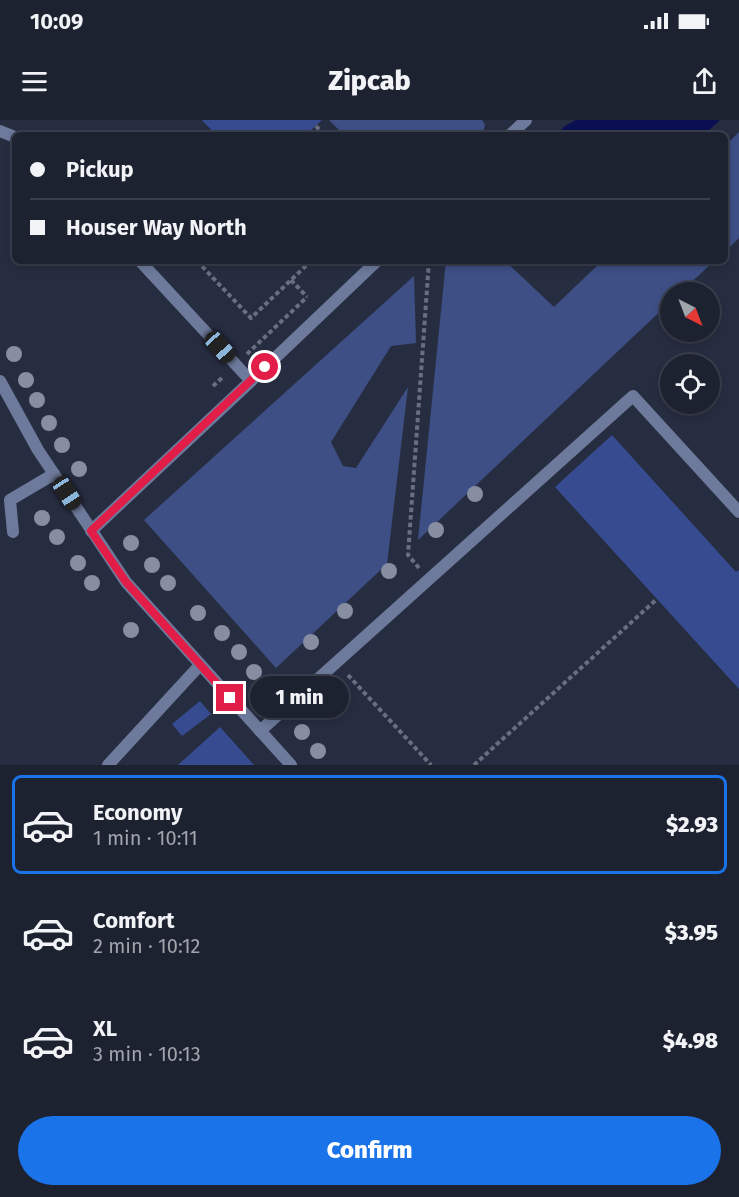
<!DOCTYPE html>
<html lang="en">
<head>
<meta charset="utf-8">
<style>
	:root { --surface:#1d2231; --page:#252a39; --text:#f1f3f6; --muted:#a0a4ab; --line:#3b3f4d; --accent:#1a73e8 }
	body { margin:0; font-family:"Fira Sans",sans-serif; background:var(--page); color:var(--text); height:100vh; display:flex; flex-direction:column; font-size:22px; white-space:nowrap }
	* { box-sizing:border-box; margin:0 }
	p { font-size:20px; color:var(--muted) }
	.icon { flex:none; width:33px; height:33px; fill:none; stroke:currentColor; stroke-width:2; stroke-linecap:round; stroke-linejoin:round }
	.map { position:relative; height:645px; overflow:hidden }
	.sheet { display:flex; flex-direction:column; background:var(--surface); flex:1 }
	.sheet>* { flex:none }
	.hud { position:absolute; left:12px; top:12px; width:716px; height:132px; border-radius:9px; box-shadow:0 3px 9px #0003,0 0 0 2px var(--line); display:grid; align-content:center; height:132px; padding:0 18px; background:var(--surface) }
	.needle { width:39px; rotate:138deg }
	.fabs { position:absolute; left:660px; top:162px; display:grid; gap:12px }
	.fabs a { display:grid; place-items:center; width:60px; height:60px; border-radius:50%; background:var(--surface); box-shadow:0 3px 9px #0003,0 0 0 2px var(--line); font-size:30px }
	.end { position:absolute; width:27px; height:27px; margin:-14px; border:8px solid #e11d48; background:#fff; box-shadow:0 0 0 3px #fff }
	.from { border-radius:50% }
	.bubble { position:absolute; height:42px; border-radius:21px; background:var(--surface); box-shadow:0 3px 9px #0003,0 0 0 2px var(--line); font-size:20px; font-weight:800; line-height:42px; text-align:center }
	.car { position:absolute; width:18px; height:36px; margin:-18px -9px; border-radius:8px; box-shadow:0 0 4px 2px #0007; background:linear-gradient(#222 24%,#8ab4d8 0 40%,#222 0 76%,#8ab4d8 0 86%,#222 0) }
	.hud b { display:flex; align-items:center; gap:21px; height:57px; font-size:22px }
	.hud b+b { border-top:2px solid var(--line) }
	.hud i { width:15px; height:15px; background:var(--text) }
	ul { padding:10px 0 0; list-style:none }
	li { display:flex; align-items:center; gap:18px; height:99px; margin:0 12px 9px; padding:0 6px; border:3px solid transparent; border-radius:9px }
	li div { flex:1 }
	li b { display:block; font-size:22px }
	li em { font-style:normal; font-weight:800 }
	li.selected { border-color:var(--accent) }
	li>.icon { width:54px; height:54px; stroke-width:1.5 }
	.action { display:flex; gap:12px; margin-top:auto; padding:12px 18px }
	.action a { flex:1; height:69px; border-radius:36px; background:var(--accent); color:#fff; font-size:24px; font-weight:800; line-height:69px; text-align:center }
	.status { display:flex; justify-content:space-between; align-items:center; height:42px; padding:0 30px; background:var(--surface); direction:ltr }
	.status svg { height:16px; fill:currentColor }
	header { display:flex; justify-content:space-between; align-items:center; height:78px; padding:0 18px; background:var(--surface); font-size:27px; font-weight:800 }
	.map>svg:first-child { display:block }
	.green { fill:#3e4f86 }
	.water { fill:#0a0f52 }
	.building { fill:#374b91 }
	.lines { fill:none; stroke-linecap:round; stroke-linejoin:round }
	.path { stroke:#696e80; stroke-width:4; stroke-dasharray:4.5 3; stroke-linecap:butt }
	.service { stroke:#6e7a9b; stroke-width:12 }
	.tree { fill:#878ea2 }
	.route { stroke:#e11d48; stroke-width:8 }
</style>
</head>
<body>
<div class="status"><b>10:09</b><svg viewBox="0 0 49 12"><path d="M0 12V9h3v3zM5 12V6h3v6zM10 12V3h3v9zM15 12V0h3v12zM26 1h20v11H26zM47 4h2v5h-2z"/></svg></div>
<header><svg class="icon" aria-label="menu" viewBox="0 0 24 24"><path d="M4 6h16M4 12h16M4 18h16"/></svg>Zipcab<svg class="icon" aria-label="share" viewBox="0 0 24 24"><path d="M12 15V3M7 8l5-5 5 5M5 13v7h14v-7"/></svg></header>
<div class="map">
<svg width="739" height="645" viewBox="0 0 739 645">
	<rect width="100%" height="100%" fill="#272d41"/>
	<!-- green -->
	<g class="green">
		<polygon points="329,0 482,0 485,5 482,15 344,15"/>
		<polygon points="739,12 739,118 725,132 725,26"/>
		<polygon points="446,141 505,141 554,187 602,141 714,141 681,172 670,172 670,182 418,420"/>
		<polygon points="414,156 416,223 391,226 331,322 343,346 356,348 408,267 387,444 276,548 144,400"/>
	</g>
	<!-- water -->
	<polygon class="water" points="576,0 720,0 704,15 556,15 565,6"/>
	<!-- building -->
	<g class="building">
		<polygon points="202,0 322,0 309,12 312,15 216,15"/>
		<polygon points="612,315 736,452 739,450 739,569 555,367"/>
		<polygon points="200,581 211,594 182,616 172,604"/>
		<polygon points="220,607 254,645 178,645"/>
	</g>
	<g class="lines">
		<!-- path -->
		<g class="path">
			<polyline points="316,6 324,15"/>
			<polyline points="197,141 251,198 311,141"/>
			<polyline points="291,160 307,177"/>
			<polyline points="247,234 307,177"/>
			<polyline points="213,266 224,256"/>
			<polyline points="419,448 408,435 429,141"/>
			<polyline points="348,555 431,645"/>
			<polyline points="474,645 657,479"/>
		</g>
		<!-- service -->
		<g class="service">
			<polyline points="0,11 15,17"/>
			<polyline points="510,15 526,0"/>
			<polyline points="0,261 38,330 126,462 291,645"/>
			<polyline points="251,261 377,141"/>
			<polyline points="91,411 251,261 140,141"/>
			<polyline points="13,412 10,380 54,354"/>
			<polyline points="260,611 633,276 739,392"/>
			<polyline points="108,645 200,545"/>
		</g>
	</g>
	<!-- trees -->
	<g class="tree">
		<circle cx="14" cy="234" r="8"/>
		<circle cx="26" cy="260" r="8"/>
		<circle cx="37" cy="280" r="8"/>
		<circle cx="49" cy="303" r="8"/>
		<circle cx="62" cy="325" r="8"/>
		<circle cx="79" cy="349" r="8"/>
		<circle cx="475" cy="374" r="8"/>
		<circle cx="42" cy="398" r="8"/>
		<circle cx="436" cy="410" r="8"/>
		<circle cx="57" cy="417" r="8"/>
		<circle cx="131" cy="423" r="8"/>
		<circle cx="78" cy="443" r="8"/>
		<circle cx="152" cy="445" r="8"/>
		<circle cx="389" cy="451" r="8"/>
		<circle cx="92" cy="463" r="8"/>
		<circle cx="168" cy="463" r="8"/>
		<circle cx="345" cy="491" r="8"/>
		<circle cx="198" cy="493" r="8"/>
		<circle cx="131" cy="510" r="8"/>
		<circle cx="222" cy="513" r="8"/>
		<circle cx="311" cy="522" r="8"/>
		<circle cx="239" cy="532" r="8"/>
		<circle cx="254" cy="552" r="8"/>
		<circle cx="302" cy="612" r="8"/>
		<circle cx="318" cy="631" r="8"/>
	</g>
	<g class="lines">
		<!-- route -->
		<polyline class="route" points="230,578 126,462 91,411 265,247"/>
	</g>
</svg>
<div class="fabs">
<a><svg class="needle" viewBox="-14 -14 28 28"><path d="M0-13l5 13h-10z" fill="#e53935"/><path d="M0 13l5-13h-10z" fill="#a0a4ab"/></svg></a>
<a><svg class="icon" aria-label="locate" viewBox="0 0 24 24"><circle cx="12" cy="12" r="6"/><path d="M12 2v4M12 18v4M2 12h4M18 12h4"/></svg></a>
</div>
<i class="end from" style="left:265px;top:247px"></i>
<i class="end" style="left:230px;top:578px"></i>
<div class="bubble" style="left:250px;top:556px;width:99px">1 min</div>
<i class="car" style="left:220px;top:227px;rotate:138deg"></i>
<i class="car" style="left:67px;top:373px;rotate:147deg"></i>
<div class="hud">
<b><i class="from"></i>Pickup</b>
<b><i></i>Houser Way North</b>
</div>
</div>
<section class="sheet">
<ul>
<li class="selected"><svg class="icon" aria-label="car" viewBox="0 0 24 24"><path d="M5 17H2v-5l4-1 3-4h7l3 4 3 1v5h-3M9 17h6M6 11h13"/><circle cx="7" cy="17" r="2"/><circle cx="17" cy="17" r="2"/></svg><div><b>Economy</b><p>1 min · 10:11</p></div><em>$2.93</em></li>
<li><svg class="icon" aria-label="car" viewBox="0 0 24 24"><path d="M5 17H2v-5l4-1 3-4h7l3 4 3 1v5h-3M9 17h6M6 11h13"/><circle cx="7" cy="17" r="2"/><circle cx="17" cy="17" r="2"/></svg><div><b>Comfort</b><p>2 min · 10:12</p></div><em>$3.95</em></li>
<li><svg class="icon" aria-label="car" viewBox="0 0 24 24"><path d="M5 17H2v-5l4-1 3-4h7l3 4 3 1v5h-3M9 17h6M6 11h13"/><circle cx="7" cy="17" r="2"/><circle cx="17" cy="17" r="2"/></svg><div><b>XL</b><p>3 min · 10:13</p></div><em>$4.98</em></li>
</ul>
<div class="action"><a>Confirm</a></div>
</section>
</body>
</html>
